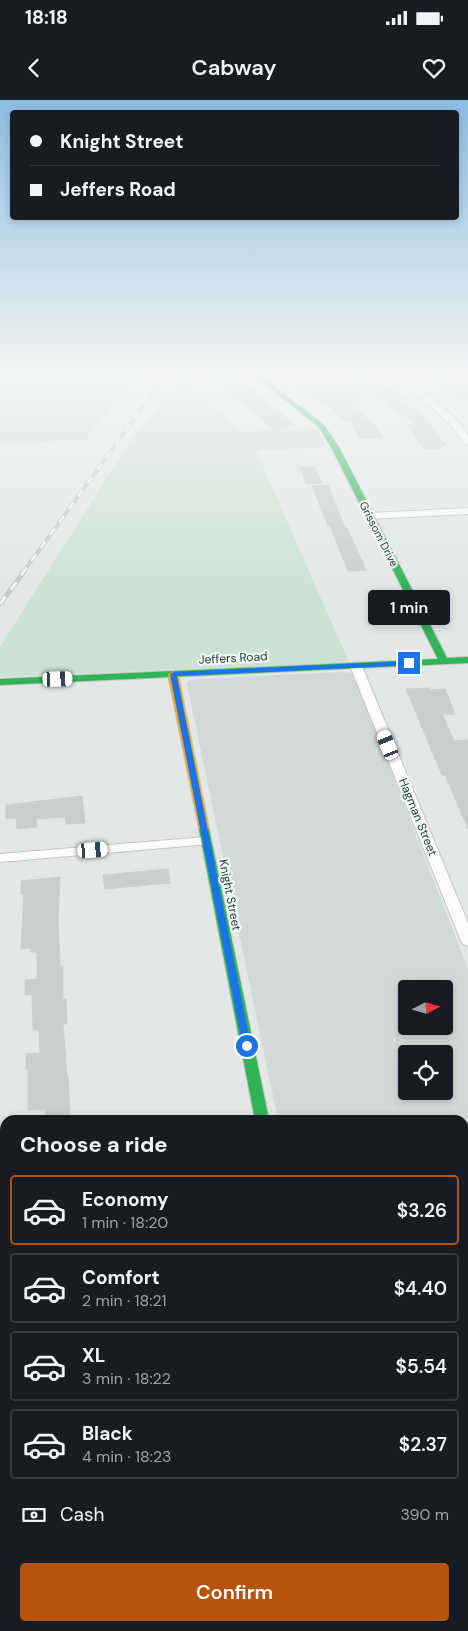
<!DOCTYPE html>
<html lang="en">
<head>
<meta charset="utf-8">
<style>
	:root { --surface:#171b24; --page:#20242c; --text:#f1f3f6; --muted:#9ea1a6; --line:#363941; --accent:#b45309 }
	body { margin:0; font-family:"DM Sans",sans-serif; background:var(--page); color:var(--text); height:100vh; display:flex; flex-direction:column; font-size:19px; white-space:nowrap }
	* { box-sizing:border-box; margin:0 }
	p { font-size:16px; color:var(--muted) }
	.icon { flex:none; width:28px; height:28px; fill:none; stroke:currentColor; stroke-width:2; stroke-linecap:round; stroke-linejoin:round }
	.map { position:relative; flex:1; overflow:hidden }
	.sheet { position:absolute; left:0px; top:1015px; width:469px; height:516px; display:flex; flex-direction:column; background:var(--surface); border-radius:15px 15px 0 0; box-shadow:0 2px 8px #0003 }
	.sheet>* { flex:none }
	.top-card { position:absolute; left:10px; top:10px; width:449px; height:110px; border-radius:5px; box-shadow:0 2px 8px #0003; display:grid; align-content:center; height:110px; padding:0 20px; background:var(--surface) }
	.needle { width:32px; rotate:84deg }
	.buttons { position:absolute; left:398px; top:880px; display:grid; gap:10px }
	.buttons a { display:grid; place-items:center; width:55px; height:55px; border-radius:5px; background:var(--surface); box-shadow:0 2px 8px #0003; font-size:25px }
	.end { position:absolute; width:22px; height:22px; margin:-11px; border:6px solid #1a73e8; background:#fff; box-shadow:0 0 0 2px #fff }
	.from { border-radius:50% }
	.bubble { position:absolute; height:35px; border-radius:5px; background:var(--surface); box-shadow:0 2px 8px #0003; font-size:16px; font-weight:600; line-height:35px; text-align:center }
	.car { position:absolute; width:15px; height:30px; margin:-15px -8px; border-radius:6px; box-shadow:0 0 4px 1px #0007; background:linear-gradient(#fff 24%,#345 0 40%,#fff 0 76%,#345 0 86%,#fff 0) }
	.top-card b { display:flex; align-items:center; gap:18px; height:48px; font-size:19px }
	.top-card b+b { border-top:1px solid var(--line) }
	.top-card i { width:12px; height:12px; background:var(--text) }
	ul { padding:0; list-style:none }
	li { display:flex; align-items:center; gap:15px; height:70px; margin:0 10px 8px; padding:0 10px; border:2px solid var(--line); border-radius:5px }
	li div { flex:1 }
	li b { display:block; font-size:19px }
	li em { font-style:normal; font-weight:600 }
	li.on { border-color:var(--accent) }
	li>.icon { width:45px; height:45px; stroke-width:1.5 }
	h2 { padding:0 20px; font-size:22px; line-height:60px }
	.pay { display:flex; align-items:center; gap:12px; height:55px; padding:0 20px; font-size:19px }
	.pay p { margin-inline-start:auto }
	.primary-button { display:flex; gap:10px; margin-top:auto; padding:10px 20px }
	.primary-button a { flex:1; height:58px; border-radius:5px; background:var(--accent); color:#fff; font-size:20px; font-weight:600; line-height:58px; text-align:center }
	.status { display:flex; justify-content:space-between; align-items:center; height:35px; padding:0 25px; background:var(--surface); direction:ltr }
	.status svg { height:14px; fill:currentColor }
	header { display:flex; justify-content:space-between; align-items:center; height:65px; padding:0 20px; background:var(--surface); font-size:22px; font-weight:600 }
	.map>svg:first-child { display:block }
	.built { fill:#d0dad6; fill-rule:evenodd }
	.green { fill:#cbe2d4 }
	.building { fill:#cacfcd; stroke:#cbd1cf }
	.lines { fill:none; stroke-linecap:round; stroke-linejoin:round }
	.street-casing { stroke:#c0c5c3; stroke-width:2 }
	.fast-casing { stroke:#bec6c4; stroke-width:2 }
	.slow-casing { stroke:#bec6c4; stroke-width:2 }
	.street { fill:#fbfcfb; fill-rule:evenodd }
	.fast { fill:#30b455; fill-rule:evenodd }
	.slow { fill:#ff9f0a; fill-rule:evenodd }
	.rail-far1-casing { stroke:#c6cac9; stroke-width:4 }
	.rail-casing { stroke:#c6cac9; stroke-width:5 }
	.rail-far1 { stroke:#f0f8f5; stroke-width:2.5; stroke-dasharray:8; stroke-linecap:butt }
	.rail { stroke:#f0f8f5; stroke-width:3; stroke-dasharray:9; stroke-linecap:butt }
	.route { fill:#1a73e8 }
	.labels { text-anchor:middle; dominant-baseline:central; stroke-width:4.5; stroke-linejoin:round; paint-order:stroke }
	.far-street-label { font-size:11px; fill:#203c37; stroke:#f0f8f5 }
	.street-label { font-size:12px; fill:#203c37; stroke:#f0f8f5 }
</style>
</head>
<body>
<div class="status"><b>18:18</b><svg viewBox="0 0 49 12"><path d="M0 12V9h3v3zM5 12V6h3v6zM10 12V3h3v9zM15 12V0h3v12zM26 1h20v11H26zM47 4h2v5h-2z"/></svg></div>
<header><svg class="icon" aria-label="back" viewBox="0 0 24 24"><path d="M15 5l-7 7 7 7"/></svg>Cabway<svg class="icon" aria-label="heart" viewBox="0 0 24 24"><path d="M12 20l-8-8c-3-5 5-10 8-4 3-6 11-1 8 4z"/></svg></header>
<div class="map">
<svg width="468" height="1531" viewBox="0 0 468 1531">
	<rect width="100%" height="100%" fill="#e3e8e6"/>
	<!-- built -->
	<path class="built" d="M343,572L351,573L355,578L468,869V1531H385L384,1526H464V1020H278L187,584L188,581L198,579ZM406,889H444V926H406ZM406,954H444V991H406Z"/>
	<!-- green -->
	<g class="green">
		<polygon points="0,276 139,276 85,340 0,344"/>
		<polygon points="183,281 243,332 315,327 328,347 256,351 349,562 0,577 0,547 131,340"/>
	</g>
	<!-- building -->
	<g class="building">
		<polygon points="286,276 346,276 363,304 353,306 377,327 384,339 359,338 350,321 345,322 331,308"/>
		<polygon points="356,276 361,276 410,298 401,300 422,315 428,323 430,323 446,346 441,346 442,348 424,349 407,325 415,324 389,305 392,301 385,302 354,279"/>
		<polygon points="420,276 464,276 468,278 468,302"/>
		<polygon points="235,277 253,290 295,325 287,326 289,328 273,330 262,318 229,293 232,292 216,280"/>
		<polygon points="300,367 315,367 322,383 306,384"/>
		<polygon points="328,385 345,428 347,428 366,470 348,471 330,426 328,426 312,386"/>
		<polygon points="430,588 431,590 445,589 455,614 442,614 454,641 468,640 468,729 445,675 442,675 406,589"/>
		<polygon points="82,696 85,723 66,724 65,717 36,719 37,727 17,729 16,718 6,719 6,705"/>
		<polygon points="168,769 170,783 105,789 103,775"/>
		<polygon points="60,777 58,823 60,866 63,866 63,899 66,899 67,924 63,924 67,976 68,976 70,1020 45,1020 45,1009 28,1010 28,969 26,970 26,954 40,953 39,930 33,930 32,894 25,895 25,880 37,879 37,852 30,852 30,848 21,849 24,794 21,794 21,781"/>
	</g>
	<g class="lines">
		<defs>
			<g id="street">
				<path d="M386,276C405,274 463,318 468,337C468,339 468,342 468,345L465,344L449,323L430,305Z"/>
				<polygon points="468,408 468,414 371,419 366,416 371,413"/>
				<polygon points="356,563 362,566 468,823 468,846 463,844 461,841 350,566"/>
				<polygon points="205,737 210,738 212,741 210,744 0,762 0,754"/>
				<polygon points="0,1393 5,1395 5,1418 0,1416"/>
				<polygon points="208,1526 235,1526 237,1531 209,1531"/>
			</g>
			<g id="fast">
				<polygon points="255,276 261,276 324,325 340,349 447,558 468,557 468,563 0,585 0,579 438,559 332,349 319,327"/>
				<polygon points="204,726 209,729 269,1020 255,1020 199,729"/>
			</g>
			<polygon id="slow" points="173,571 178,574 209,729 204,732 199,729 168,574"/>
		</defs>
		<!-- street casing -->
		<use href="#street" class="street-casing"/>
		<!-- fast casing -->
		<use href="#fast" class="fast-casing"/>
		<!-- slow casing -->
		<use href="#slow" class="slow-casing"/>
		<!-- street -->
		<use href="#street" class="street"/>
		<!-- fast -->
		<use href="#fast" class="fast"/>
		<!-- slow -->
		<use href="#slow" class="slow"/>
		<defs>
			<polyline id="rail-far1" points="22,474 165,276"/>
			<polyline id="rail" points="0,504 23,473"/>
		</defs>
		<!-- rail-far1 casing -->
		<use href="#rail-far1" class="rail-far1-casing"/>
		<!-- rail casing -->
		<use href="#rail" class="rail-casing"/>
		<!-- rail-far1 -->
		<use href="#rail-far1" class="rail-far1"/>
		<!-- rail -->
		<use href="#rail" class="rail"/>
	</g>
	<!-- sky -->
	<linearGradient id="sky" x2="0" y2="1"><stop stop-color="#8cbde2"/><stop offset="0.56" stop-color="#f2f5f4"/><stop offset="1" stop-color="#f2f5f4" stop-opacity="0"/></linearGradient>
	<rect width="468" height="490" fill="url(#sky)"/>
	<!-- route -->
	<polygon class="route" points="409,561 411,562 411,565 177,576 251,946 250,948 243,948 170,574 174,572"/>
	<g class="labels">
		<!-- far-street labels -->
		<g class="far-street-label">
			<text transform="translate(379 434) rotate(63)">Grissom Drive</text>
		</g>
		<!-- street labels -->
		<g class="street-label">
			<text transform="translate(233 558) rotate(-3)">Jeffers Road</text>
			<text transform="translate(418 717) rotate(68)">Hagman Street</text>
			<text transform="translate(230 795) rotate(79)">Knight Street</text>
		</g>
	</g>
</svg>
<div class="buttons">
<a><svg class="needle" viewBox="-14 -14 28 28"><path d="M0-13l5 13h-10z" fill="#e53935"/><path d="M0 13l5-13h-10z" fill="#9ea1a6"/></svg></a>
<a><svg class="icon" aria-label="locate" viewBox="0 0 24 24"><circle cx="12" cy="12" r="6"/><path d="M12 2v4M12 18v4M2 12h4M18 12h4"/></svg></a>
</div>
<i class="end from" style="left:247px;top:946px"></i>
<i class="end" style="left:409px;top:563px"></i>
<div class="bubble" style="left:368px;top:490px;width:82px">1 min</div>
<i class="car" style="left:58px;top:579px;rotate:88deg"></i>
<i class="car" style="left:388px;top:645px;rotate:338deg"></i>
<i class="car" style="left:93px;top:750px;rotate:85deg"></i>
<div class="top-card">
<b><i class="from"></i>Knight Street</b>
<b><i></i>Jeffers Road</b>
</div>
<section class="sheet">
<h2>Choose a ride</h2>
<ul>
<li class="on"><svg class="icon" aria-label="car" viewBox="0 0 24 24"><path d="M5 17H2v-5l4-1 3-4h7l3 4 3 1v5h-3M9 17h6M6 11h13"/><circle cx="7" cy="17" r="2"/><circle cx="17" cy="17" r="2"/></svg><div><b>Economy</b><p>1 min · 18:20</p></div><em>$3.26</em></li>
<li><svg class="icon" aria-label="car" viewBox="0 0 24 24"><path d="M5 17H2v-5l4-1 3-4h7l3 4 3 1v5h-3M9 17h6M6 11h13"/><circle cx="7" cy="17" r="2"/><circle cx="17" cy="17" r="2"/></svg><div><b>Comfort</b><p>2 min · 18:21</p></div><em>$4.40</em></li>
<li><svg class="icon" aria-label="car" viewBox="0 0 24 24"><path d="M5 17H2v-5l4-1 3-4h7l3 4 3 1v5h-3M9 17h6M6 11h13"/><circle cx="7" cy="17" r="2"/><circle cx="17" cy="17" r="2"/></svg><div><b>XL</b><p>3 min · 18:22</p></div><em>$5.54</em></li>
<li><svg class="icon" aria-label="car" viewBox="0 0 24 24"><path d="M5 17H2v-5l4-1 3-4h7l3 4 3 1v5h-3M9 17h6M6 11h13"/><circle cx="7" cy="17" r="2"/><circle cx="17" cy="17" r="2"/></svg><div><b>Black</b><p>4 min · 18:23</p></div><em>$2.37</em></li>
</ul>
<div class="pay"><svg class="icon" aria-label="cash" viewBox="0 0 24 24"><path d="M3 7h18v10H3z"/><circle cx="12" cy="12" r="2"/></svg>Cash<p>390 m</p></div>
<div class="primary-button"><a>Confirm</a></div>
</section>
</div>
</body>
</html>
